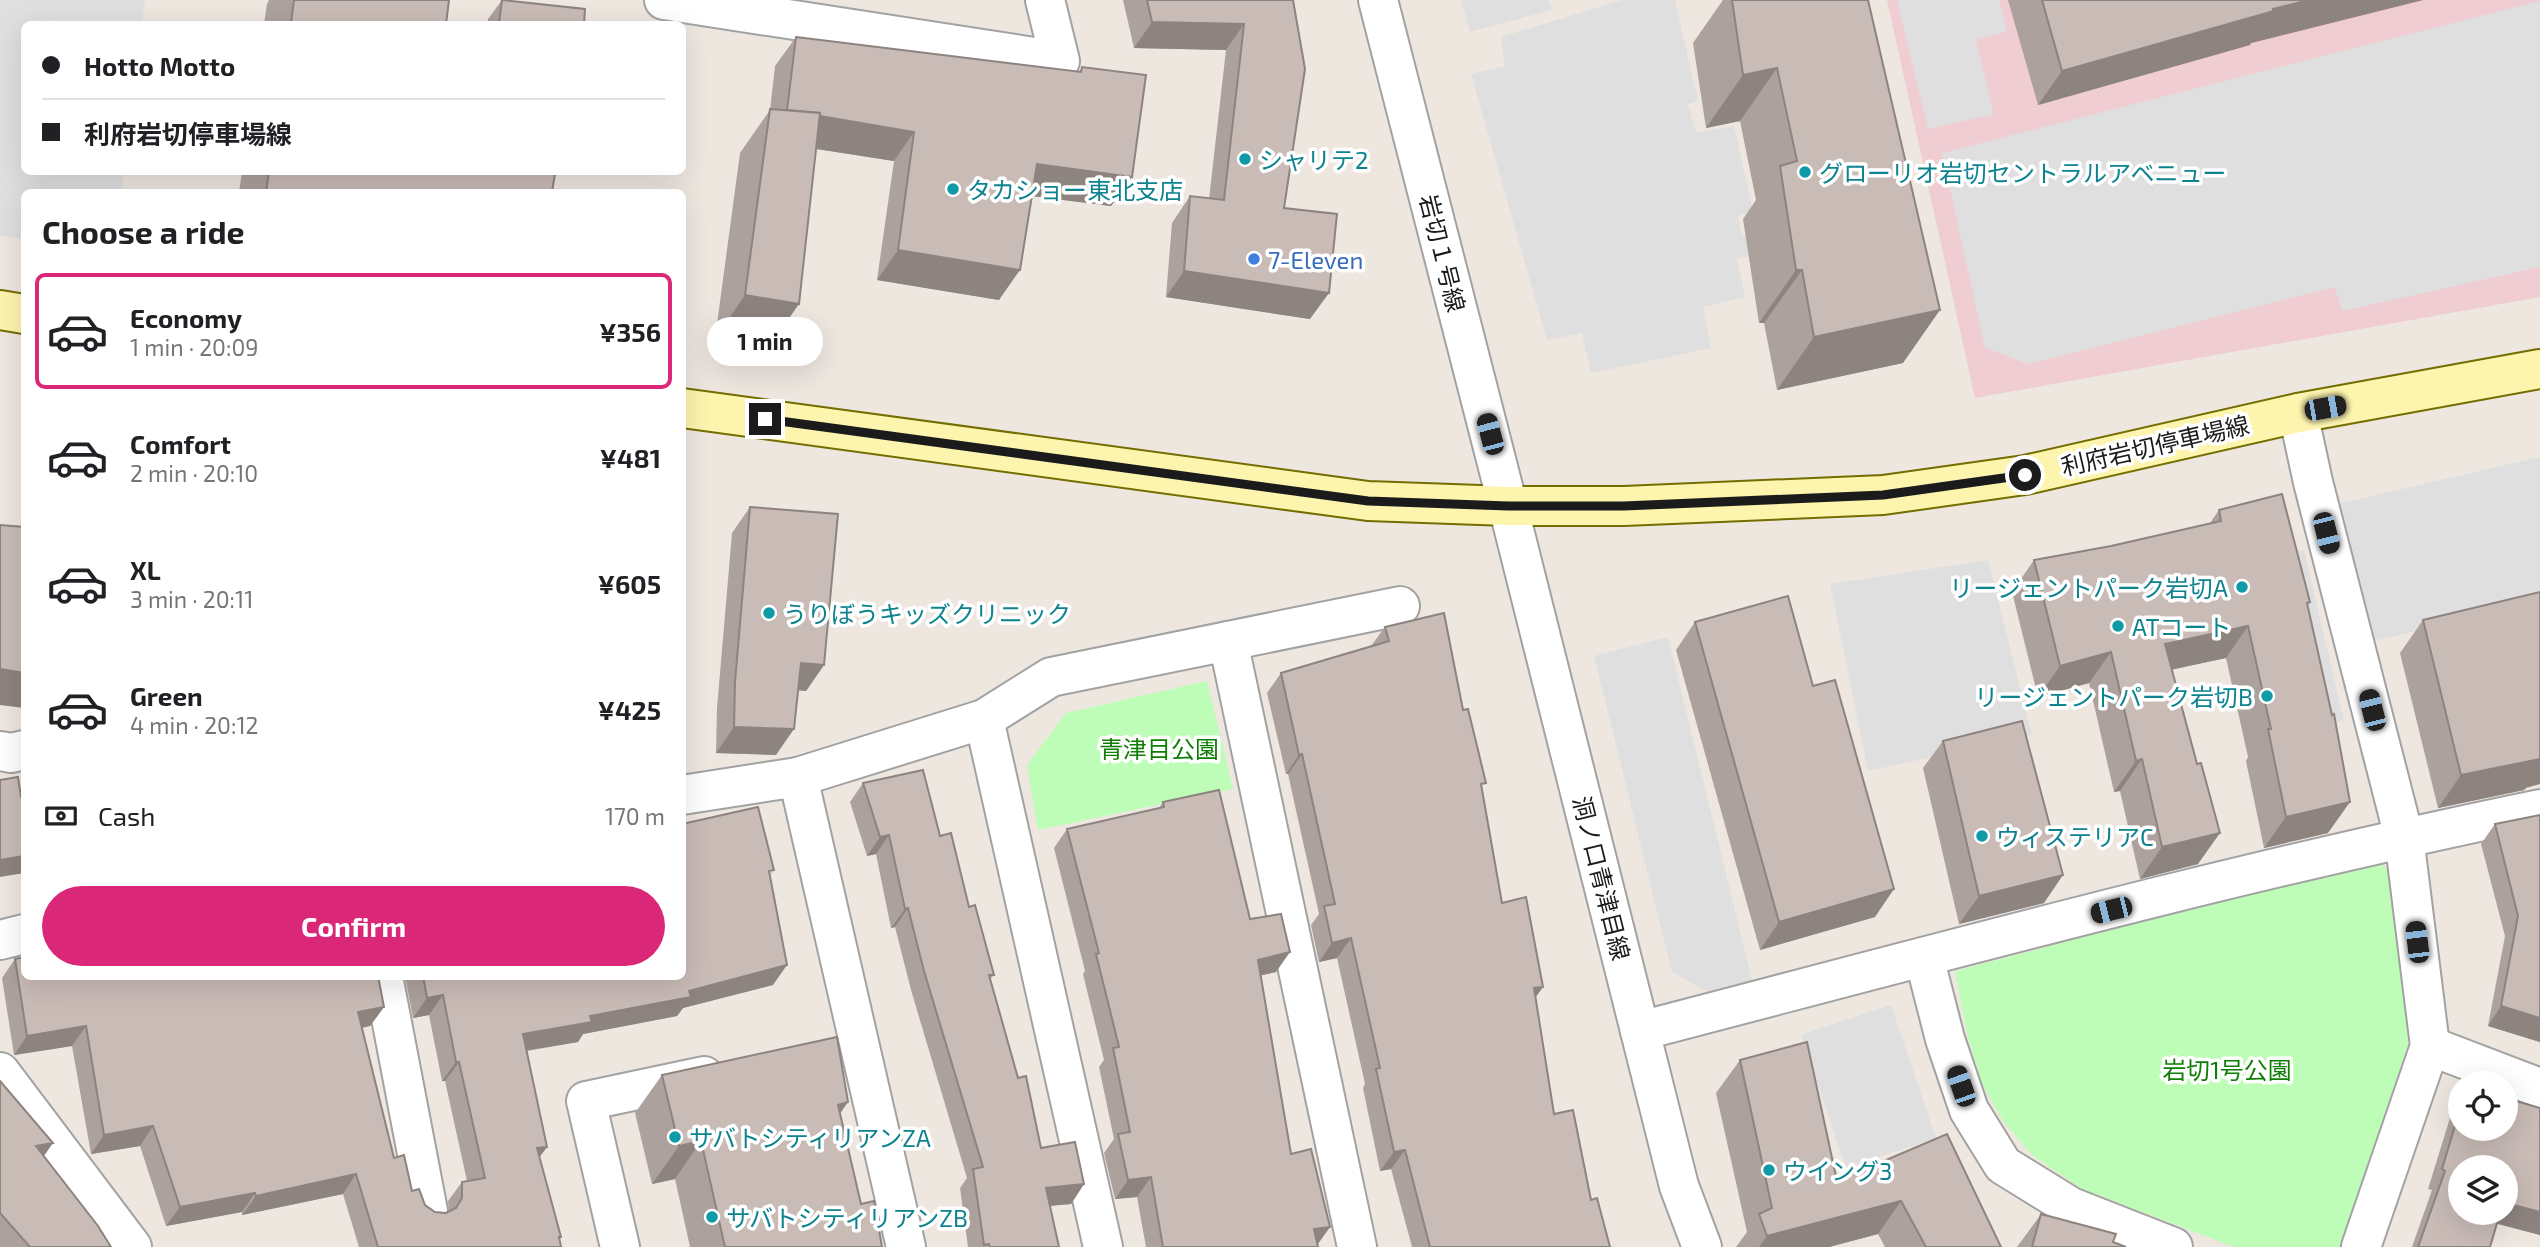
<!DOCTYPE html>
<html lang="en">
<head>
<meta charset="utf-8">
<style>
	:root { --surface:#fff; --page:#f6f6f6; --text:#202124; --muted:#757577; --line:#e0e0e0; --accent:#db2777 }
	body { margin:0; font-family:"Exo 2","Noto Sans JP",sans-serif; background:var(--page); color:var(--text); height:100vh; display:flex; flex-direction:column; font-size:26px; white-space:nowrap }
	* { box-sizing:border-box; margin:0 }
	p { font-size:23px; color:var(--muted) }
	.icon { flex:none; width:38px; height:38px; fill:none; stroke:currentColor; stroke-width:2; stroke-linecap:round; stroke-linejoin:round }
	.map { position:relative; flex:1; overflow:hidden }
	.drawer { position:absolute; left:21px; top:189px; width:665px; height:791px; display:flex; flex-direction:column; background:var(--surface); border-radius:10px; box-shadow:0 7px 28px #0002 }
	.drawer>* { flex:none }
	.banner { position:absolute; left:21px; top:21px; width:665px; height:154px; border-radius:10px; box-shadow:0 7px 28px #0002; display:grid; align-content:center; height:154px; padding:0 21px; background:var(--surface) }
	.controls { position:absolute; left:2448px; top:1071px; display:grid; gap:14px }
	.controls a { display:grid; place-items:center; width:70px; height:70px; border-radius:50%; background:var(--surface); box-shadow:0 7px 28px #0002; font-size:35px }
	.end { position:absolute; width:32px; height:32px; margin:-16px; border:9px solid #1b1b1b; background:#fff; box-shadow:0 0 0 4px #fff }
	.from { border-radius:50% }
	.bubble { position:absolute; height:49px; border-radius:24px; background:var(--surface); box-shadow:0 7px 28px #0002; font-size:23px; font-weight:700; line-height:49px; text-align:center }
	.car { position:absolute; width:21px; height:42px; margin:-21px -10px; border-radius:9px; box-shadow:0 0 5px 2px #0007; background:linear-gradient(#222 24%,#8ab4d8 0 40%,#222 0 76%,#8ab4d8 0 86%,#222 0) }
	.banner b { display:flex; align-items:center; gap:24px; height:66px; font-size:26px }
	.banner b+b { border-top:2px solid var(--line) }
	.banner i { width:18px; height:18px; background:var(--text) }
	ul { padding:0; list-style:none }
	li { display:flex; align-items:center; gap:21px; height:116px; margin:0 14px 10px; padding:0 7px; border:4px solid transparent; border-radius:10px }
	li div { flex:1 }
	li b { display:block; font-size:26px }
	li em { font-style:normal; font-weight:700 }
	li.on { border-color:var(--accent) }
	li>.icon { width:63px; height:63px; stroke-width:1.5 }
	h2 { padding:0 21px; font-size:32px; line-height:84px }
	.pay { display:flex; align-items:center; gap:18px; height:77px; padding:0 21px; font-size:26px }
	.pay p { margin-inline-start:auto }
	.primary-button { display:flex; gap:14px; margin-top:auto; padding:14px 21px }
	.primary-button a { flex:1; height:80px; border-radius:42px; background:var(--accent); color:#fff; font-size:28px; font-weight:700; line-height:80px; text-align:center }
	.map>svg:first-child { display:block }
	.commercial { fill:#f0cdd2 }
	.park { fill:#befdb8 }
	.parking { fill:#dfdfdf }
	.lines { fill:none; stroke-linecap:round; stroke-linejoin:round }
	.minor-casing { stroke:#a2a2a2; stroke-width:42 }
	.tertiary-casing { stroke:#a2a2a2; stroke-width:42 }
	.secondary-casing { stroke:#746d00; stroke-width:42 }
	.minor { stroke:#fff; stroke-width:38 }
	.tertiary { stroke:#fff; stroke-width:38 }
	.secondary { stroke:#fdf4ae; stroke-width:38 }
	.wall { fill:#ada19d }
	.shaded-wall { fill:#8d837f }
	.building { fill:#c9bbb6; stroke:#8d837f; stroke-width:2 }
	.route { stroke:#1b1b1b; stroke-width:9 }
	.culture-dot { fill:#0f9aa8; stroke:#fff; stroke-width:2.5 }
	.shop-dot { fill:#3f7fe0; stroke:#fff; stroke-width:2.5 }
	.labels { text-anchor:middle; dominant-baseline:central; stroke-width:7; stroke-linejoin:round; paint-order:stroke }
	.culture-label { font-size:24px; fill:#0d838f; stroke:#fff; text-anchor:start }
	.street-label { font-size:24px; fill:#1b1b1b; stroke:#fff }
	.shop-label { font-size:24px; fill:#366cbe; stroke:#fff; text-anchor:start }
	.park-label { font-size:24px; fill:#0f7e04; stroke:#fff }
</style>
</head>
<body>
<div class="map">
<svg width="2540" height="1247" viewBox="0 0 2540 1247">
	<rect width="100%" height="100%" fill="#eee7e0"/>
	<!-- commercial -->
	<polygon class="commercial" points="1887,0 2540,0 2540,297 1975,398"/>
	<!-- park -->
	<g class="park">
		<polygon points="1207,681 1233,789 1038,830 1027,765 1066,713"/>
		<polygon points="2379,860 2396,882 2408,1044 2340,1247 2234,1247 2082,1189 2032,1155 2003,1121 1982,1084 1968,1038 1955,971"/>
	</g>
	<!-- parking -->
	<g class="parking">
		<polygon points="0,0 145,0 142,24 24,24 24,172 124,172 122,192 24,192 24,239 0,236"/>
		<polygon points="1461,0 1549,0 1552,10 1470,32"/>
		<polygon points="1622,0 1675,0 1698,101 1688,104 1696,133 1734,126 1753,211 1738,216 1742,236 1763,232 1768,252 1737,259 1745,297 1703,307 1711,348 1591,373 1582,333 1547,340 1471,74 1505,66 1501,37"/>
		<polygon points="1897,0 1999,0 2007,31 1976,40 1994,114 1928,129"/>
		<polygon points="2540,1 2540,267 2342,311 2335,287 2028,364 1985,348 1942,153"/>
		<polygon points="2540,457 2540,602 2369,642 2337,504"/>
		<polygon points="2304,550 2344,721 2316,727 2276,557"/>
		<polygon points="1988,560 2032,735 1868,771 1830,584"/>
		<polygon points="1668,637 1752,980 1706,991 1672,972 1594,656"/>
		<polygon points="1891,1005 1936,1138 1846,1168 1801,1035"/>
	</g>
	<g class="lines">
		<defs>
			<g id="minor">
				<polyline points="664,0 1060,61 1045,0"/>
				<polyline points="2298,413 2313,482 2404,837 2430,1046 2361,1247"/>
				<polyline points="1228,641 1357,1247"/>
				<polyline points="984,719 1103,1247"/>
				<polyline points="0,751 11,753 24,750"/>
				<polyline points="798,777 906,1247"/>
				<polyline points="682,795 798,777 984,719 1051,677 1400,606"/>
				<polyline points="0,940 24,934"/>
				<polyline points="1924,957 1945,1039 1969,1110 2003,1165 2071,1207 2173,1247"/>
				<polyline points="383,976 428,1211"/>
				<path d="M1640,1031C1939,953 2238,871 2540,809"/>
				<polyline points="2430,1046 2540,1088"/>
				<polyline points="0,1072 132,1247"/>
				<polyline points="620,1247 586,1101 704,1076"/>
			</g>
			<polyline id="tertiary" points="1378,0 1508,506 1679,1186 1702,1247"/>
			<g id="secondary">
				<polyline points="0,310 24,314"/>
				<polyline points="682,408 1368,501 1508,506 1624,506 1883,495 2025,475 2298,413 2540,369"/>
			</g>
		</defs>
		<!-- minor casing -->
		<use href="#minor" class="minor-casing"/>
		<!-- tertiary casing -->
		<use href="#tertiary" class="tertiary-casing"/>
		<!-- secondary casing -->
		<use href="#secondary" class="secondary-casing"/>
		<!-- minor -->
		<use href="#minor" class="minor"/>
		<!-- tertiary -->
		<use href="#tertiary" class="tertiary"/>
		<!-- secondary -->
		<use href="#secondary" class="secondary"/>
	</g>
	<!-- wall -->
	<g class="wall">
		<polygon points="269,0 449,0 446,24 264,24 267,4"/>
		<polygon points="502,0 584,24 488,24 488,19"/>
		<polygon points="1123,0 1293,0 1284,208 1310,319 1166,297 1172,223 1190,196 1209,199 1226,50 1134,48"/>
		<polygon points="1723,0 1868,0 1903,363 1777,390 1764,323 1759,323 1743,219 1756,200 1740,121 1706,128 1693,43"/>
		<polygon points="2008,0 2423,0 2251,43 2250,45 2038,105"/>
		<polygon points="796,37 1079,72 1082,67 1132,177 1111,206 1032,196 999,300 877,280 894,161 816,149 768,348 715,339 740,153 770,110 775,66"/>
		<polygon points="242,172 552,172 552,192 239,192"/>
		<polygon points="750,507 824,665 806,691 798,690 776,755 716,753 717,708 732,533"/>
		<polygon points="2219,510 2310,602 2307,606 2328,833 2264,848 2246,761 2248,757 2226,658 2172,669 2198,864 2140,879 2120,791 2114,792 2089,683 2038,697 2012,592 2034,560 2111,546 2210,523"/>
		<polygon points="2423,620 2526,788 2524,790 2438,808 2400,653"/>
		<polygon points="1695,622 1875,917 1760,950 1676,650"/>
		<polygon points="1385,627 1463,710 1481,789 1502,903 1543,987 1535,998 1554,1114 1591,1200 1610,1247 1412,1247 1391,1169 1380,1171 1363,1088 1365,1084 1337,958 1319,962 1311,925 1319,914 1288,774 1286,774 1267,693 1281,673 1371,646"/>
		<polygon points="1943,741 2044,903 1959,924 1923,768"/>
		<polygon points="863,783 940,836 969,907 994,975 990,979 1018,1078 1041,1148 1084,1184 1071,1204 1050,1206 1059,1247 968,1247 960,1188 967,1178 911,990 895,927 891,928 876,854 867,856 850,802"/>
		<polygon points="1163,802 1250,919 1276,972 1261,975 1291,1154 1330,1227 1318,1244 1318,1247 1146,1247 1137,1197 1115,1199 1104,1153 1114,1139 1099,1067 1104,1060 1083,974 1085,971 1054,848 1067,829 1159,808"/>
		<polygon points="2540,815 2540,1042 2488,1026 2505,936 2481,844 2495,824"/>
		<polygon points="774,870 770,876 773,985 683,1008 677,1016 583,1034 578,1042 527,1051 547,1147 539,1157 561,1247 359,1247 343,1194 242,1215 242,1212 166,1226 140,1146 91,1154 72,1046 14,1055 2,978 15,959 384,1007 370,1026 362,1028 394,1158 412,1191 425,1205 435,1212 446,1213 449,1212 448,1201 462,1182 467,1181 445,1081 442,1081 429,1015 413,1018 405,976 682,976"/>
		<polygon points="1740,1060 1837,1181 1947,1134 2001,1247 1885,1247 1878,1234 1829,1247 1736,1247 1747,1232 1716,1093"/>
		<polygon points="662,1075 840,1114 861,1204 882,1247 690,1247 675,1179 652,1184 635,1113"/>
		<polygon points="0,1081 44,1156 111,1247 0,1247"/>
		<polygon points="2460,1096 2460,1129 2540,1108 2540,1235 2497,1223 2490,1247 2412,1247 2432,1190 2428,1189 2454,1105"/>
		<polygon points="2041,1214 2113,1242 2126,1247 2017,1247"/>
	</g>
	<!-- shaded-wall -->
	<g class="shaded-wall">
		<polygon points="2309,0 2423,0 2251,43 2250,45 2038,105 2062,71 2273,9"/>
		<polygon points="1152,22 1244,24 1226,50 1134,48"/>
		<polygon points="1777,68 1740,121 1706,128 1743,75"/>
		<polygon points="787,111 914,132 894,161 766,141"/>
		<polygon points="1037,164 1132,177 1111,206 1016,194"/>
		<polygon points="898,250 1020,270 999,300 877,280"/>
		<polygon points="1796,270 1802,270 1764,323 1759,323"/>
		<polygon points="1184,271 1329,293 1310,319 1166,297"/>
		<polygon points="745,295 799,304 768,348 715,339"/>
		<polygon points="1940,310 1903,363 1777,390 1814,337"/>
		<polygon points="2248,626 2226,658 2143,676 2165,644"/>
		<polygon points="2111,652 2089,683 2038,697 2060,666"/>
		<polygon points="801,663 824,665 806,691 783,689"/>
		<polygon points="0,669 24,673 24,708 0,705"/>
		<polygon points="734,727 794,729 776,755 716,753"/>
		<polygon points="1302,754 1288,774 1286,774 1299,755"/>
		<polygon points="2142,759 2120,791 2114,792 2136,761"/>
		<polygon points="2540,759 2540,784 2526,788 2524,790 2438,808 2461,775"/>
		<polygon points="2350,802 2328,833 2264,848 2286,817"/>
		<polygon points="2220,833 2198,864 2140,879 2162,847"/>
		<polygon points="889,835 876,854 867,856 880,837"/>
		<polygon points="24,856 24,873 0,877 0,860"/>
		<polygon points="2063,875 2044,903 1959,924 1979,896"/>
		<polygon points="1894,889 1875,917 1760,950 1779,922"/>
		<polygon points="908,908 895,927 891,928 905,909"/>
		<polygon points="1351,938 1337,958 1319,962 1332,943"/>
		<polygon points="1290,952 1276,972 1245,979 1258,960"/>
		<polygon points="787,965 773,985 683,1008 677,1016 583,1034 578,1042 510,1053 523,1034"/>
		<polygon points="1543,987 1529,1006 1534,988"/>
		<polygon points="443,995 429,1015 413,1018 427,998"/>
		<polygon points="2501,1006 2540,1018 2540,1042 2488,1026"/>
		<polygon points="384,1007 370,1026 345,1031 358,1012"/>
		<polygon points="86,1026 72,1046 14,1055 27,1036"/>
		<polygon points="456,1062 459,1062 445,1081 442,1081"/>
		<polygon points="848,1102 822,1140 838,1105"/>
		<polygon points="153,1126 140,1146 91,1154 104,1135"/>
		<polygon points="701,1141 675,1179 652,1184 679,1146"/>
		<polygon points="53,1143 39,1163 36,1146"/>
		<polygon points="547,1147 533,1166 537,1148"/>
		<polygon points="1405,1150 1391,1169 1380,1171 1394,1152"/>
		<polygon points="356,1174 343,1194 242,1215 256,1196"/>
		<polygon points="1151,1177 1137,1197 1115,1199 1128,1180"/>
		<polygon points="1084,1184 1071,1204 1033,1207 1046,1188"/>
		<polygon points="255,1193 242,1212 166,1226 180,1207"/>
		<polygon points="1901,1201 1878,1234 1829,1247 1759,1247 1767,1236"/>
		<polygon points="2506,1203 2540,1212 2540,1235 2490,1222 2496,1213 2506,1213"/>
		<polygon points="1330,1227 1316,1246 1314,1229"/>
	</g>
	<!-- building -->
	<g class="building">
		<polygon points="294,0 449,0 446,24 291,24"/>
		<polygon points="502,0 585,9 584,24 499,24"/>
		<polygon points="1147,0 1293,0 1305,69 1284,208 1337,214 1329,293 1184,271 1190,196 1224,200 1244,24 1152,22"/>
		<polygon points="1732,0 1868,0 1940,310 1814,337 1802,270 1796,270 1780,166 1797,161 1777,68 1743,75"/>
		<polygon points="2042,0 2309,0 2273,9 2274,11 2062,71"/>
		<polygon points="796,37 1081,72 1082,67 1146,75 1132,177 1037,164 1020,270 898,250 914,132 820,116 820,113 787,110"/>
		<polygon points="770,109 820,113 799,304 745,295"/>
		<polygon points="269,172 534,172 555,174 552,192 266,192"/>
		<polygon points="534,172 552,172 552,174"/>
		<polygon points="2282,494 2310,602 2307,603 2332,715 2334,714 2350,802 2286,817 2268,729 2271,729 2248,626 2165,644 2197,764 2201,763 2220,833 2162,847 2142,759 2136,761 2111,652 2060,666 2034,560 2111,546 2221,521 2219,510"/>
		<polygon points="750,507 838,514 824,665 801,663 794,729 734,727 735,682"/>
		<polygon points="0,525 24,527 24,673 0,669"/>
		<polygon points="2540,592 2540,759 2461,775 2423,620"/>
		<polygon points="1788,596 1813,686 1835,680 1894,889 1779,922 1695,622"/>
		<polygon points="1444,613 1463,710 1468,709 1486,783 1481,784 1502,903 1526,897 1543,987 1534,988 1554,1114 1573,1110 1591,1200 1597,1198 1610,1247 1430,1247 1405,1150 1394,1152 1376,1069 1380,1068 1351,938 1332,943 1324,906 1335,904 1302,754 1299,755 1281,673 1389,641 1385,627"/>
		<polygon points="2022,721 2063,875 1979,896 1943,741"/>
		<polygon points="923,770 940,836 951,833 969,907 975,905 994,975 989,975 1018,1078 1026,1076 1041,1148 1075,1142 1084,1184 1046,1188 1059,1247 990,1247 989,1244 984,1245 973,1169 983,1167 924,971 908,908 905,909 889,835 880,837 863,783"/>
		<polygon points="18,777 21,797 24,796 24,856 0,860 0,780"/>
		<polygon points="1219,790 1250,919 1281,914 1290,952 1258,960 1291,1154 1311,1149 1330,1227 1314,1229 1318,1247 1163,1247 1151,1177 1128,1180 1118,1134 1130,1132 1113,1048 1119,1047 1096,954 1099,953 1067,829 1164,807 1163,802"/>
		<polygon points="758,807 774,870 769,871 787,965 689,991 691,997 590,1016 592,1022 523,1034 547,1147 537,1148 561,1237 559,1237 561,1247 378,1247 356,1174 256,1196 255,1193 180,1207 153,1126 104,1135 86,1026 27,1036 15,959 24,957 24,976 378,976 384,1007 358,1012 394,1158 404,1155 412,1191 419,1189 425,1205 435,1212 446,1213 456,1208 462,1198 462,1182 485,1178 459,1062 456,1062 443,995 427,998 423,976 682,976 682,824"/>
		<polygon points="2540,815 2540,1018 2501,1006 2518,916 2495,824"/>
		<polygon points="837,1037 848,1102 838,1105 861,1204 874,1201 882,1247 725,1247 701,1141 679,1146 662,1075"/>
		<polygon points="1807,1042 1837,1181 1947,1134 2001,1247 1926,1247 1901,1201 1767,1236 1759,1214 1772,1208 1740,1060"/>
		<polygon points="0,1081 53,1143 36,1146 98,1226 111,1247 30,1247 0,1213"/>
		<polygon points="2506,1098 2540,1108 2540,1212 2506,1203 2506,1167 2460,1167 2460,1213 2500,1213 2490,1247 2418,1247 2445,1171 2442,1169 2460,1109 2460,1129 2506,1129"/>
		<polygon points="2041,1214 2116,1234 2113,1242 2126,1247 2032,1247"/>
	</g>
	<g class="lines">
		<!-- route -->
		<polyline class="route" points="765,419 1368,501 1508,506 1624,506 1883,495 2025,475"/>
	</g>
	<!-- markers -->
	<g class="culture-dot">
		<circle cx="1245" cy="159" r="7"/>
		<circle cx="1805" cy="172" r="7"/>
		<circle cx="953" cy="189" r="7"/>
		<circle cx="2242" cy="587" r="7"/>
		<circle cx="769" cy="613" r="7"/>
		<circle cx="2118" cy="626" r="7"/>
		<circle cx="2267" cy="696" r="7"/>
		<circle cx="1982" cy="836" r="7"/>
		<circle cx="675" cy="1137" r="7"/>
		<circle cx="1769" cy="1170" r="7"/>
		<circle cx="712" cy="1217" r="7"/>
	</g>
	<circle class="shop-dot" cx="1254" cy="259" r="7"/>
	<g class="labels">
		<!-- culture labels -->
		<g class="culture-label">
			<text x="1259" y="159">シャリテ2</text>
			<text x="1819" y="172">グローリオ岩切セントラルアベニュー</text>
			<text x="967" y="189">タカショー東北支店</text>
			<text x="2228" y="587" text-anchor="end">リージェントパーク岩切A</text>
			<text x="783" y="613">うりぼうキッズクリニック</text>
			<text x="2132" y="626">ATコート</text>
			<text x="2253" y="696" text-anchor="end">リージェントパーク岩切B</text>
			<text x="1996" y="836">ウィステリアC</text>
			<text x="689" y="1137">サバトシティリアンZA</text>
			<text x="1783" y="1170">ウイング3</text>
			<text x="726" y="1217">サバトシティリアンZB</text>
		</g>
		<!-- street labels -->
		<g class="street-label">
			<text transform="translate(1443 253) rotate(76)">岩切１号線</text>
			<text transform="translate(2155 445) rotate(-13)">利府岩切停車場線</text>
			<text transform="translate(1602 878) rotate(76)">洞ノ口青津目線</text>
		</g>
		<!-- shop labels -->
		<g class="shop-label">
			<text x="1268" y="259">7-Eleven</text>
		</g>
		<!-- park labels -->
		<g class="park-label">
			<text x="1159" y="748">青津目公園</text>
			<text x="2227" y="1069">岩切1号公園</text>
		</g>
	</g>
</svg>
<div class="controls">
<a><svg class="icon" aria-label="locate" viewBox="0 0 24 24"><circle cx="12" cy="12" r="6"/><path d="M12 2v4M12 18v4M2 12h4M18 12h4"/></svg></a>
<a><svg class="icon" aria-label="layers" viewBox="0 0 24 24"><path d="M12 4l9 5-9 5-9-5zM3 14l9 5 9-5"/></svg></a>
</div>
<i class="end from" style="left:2025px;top:475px"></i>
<i class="end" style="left:765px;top:419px"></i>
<div class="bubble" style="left:707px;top:317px;width:116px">1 min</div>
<i class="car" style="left:2325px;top:408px;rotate:80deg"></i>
<i class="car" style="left:1490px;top:434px;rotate:345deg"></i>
<i class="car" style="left:2326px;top:533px;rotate:166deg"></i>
<i class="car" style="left:2372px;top:710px;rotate:346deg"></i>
<i class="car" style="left:2111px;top:910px;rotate:256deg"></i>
<i class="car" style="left:2417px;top:942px;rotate:353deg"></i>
<i class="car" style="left:1961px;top:1086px;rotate:341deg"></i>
<div class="banner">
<b><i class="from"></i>Hotto Motto</b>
<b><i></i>利府岩切停車場線</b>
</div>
<section class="drawer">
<h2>Choose a ride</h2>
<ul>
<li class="on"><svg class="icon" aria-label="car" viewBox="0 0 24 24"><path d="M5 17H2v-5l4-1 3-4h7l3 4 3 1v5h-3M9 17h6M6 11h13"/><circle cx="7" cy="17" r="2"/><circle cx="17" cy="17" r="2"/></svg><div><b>Economy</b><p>1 min · 20:09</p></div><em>¥356</em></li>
<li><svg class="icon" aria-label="car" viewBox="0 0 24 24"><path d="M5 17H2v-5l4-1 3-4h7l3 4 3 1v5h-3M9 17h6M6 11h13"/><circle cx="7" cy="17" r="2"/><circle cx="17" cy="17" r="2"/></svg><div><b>Comfort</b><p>2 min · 20:10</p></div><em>¥481</em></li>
<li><svg class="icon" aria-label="car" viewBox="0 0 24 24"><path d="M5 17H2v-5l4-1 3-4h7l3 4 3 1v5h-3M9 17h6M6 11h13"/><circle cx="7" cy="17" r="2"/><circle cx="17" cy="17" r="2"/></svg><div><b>XL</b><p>3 min · 20:11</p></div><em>¥605</em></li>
<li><svg class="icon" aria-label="car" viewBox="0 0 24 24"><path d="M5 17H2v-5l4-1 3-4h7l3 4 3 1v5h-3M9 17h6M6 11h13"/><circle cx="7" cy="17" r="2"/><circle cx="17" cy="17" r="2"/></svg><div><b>Green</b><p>4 min · 20:12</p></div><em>¥425</em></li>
</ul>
<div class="pay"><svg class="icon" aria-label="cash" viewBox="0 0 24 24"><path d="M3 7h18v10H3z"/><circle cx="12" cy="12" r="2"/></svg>Cash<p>170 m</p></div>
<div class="primary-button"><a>Confirm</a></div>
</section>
</div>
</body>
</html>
